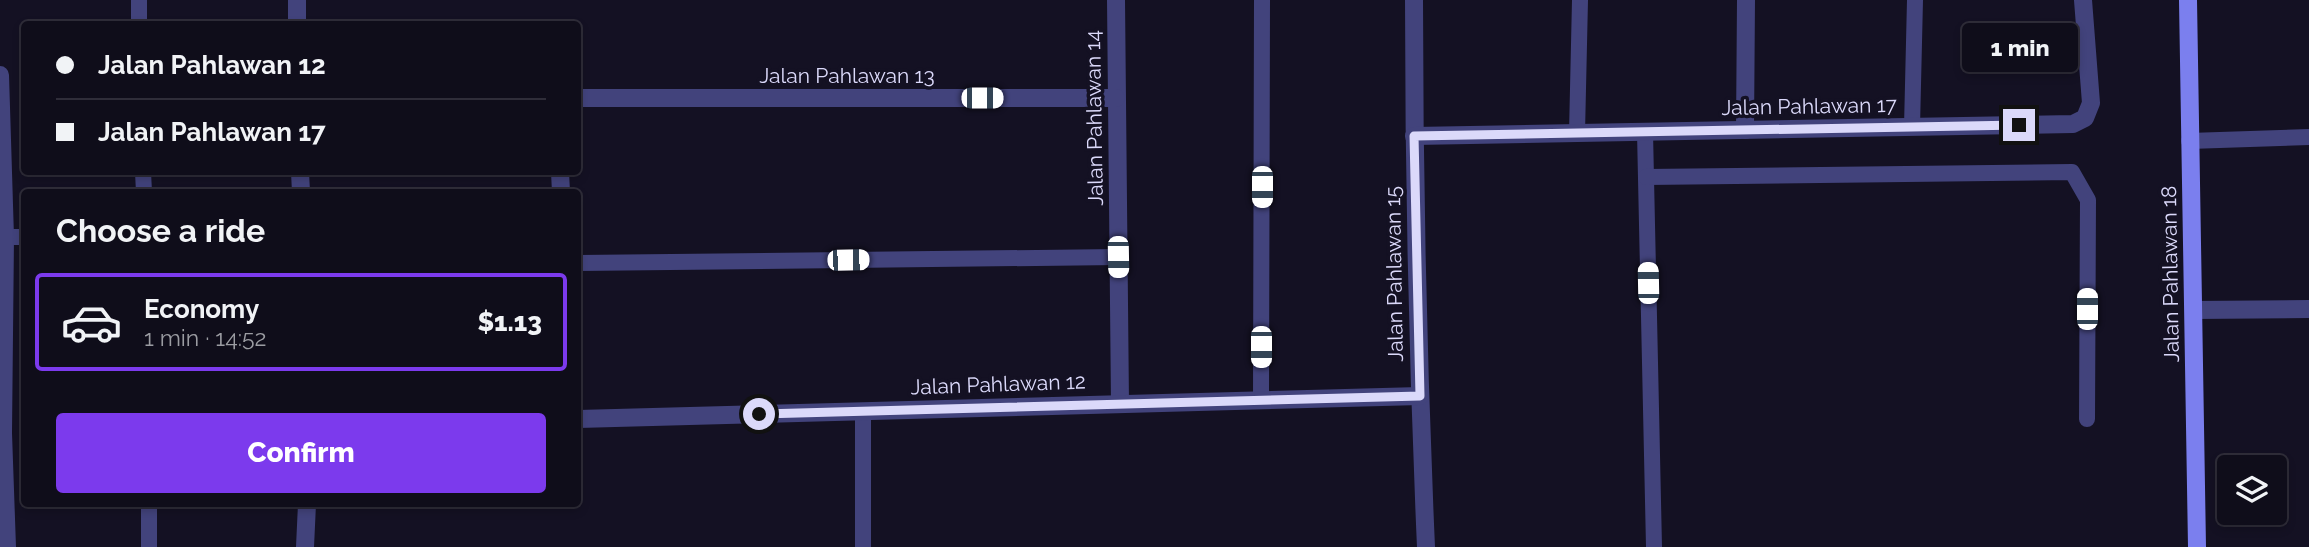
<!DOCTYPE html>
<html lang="en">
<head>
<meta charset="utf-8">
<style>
	:root { --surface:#0f0d1a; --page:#1d1b27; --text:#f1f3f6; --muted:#9b9ca2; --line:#2f2d39; --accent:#7c3aed }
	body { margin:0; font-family:Raleway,sans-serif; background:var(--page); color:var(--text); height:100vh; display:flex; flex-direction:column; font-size:26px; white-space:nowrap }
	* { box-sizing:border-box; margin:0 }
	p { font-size:23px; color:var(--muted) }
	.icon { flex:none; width:38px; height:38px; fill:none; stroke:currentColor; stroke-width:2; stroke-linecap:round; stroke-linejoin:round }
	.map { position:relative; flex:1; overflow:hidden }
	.panel { position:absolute; left:21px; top:189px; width:560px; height:318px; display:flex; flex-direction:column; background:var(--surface); border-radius:7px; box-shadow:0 4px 10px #0003,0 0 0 2px var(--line) }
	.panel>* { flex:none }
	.guide { position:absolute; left:21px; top:21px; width:560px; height:154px; border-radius:7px; box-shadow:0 4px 10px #0003,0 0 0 2px var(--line); display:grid; align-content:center; height:154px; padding:0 35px; background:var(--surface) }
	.buttons { position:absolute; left:2217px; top:455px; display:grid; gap:14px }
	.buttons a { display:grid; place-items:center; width:70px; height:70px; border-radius:7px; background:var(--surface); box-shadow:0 4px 10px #0003,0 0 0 2px var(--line); font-size:35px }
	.end { position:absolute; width:32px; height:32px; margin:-16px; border:9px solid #dbd9fa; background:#111; box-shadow:0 0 0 4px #111 }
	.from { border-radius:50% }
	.bubble { position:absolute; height:49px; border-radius:7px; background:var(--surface); box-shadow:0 4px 10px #0003,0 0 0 2px var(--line); font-size:23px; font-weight:800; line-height:49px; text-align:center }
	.car { position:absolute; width:21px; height:42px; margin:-21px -10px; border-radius:9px; box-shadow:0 0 5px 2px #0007; background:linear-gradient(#fff 24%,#345 0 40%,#fff 0 76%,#345 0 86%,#fff 0) }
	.guide b { display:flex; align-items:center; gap:24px; height:66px; font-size:26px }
	.guide b+b { border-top:2px solid var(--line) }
	.guide i { width:18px; height:18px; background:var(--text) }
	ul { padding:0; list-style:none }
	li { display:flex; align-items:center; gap:21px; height:98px; margin:0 14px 10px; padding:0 21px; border:4px solid transparent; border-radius:7px }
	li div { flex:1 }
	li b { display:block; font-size:26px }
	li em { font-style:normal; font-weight:800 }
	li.active { border-color:var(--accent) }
	li>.icon { width:63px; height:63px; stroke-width:1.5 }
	h2 { padding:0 35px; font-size:32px; line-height:84px }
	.action { display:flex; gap:14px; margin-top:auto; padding:14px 35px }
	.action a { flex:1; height:80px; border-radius:7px; background:var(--accent); color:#fff; font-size:28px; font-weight:800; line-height:80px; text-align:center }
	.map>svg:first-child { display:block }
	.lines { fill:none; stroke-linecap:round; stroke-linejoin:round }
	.lane { stroke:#42437c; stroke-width:16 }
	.street { stroke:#42437c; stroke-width:18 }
	.secondary { stroke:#7b7fee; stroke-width:18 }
	.route { stroke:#dbd9fa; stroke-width:9 }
	.labels { text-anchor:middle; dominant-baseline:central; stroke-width:7; stroke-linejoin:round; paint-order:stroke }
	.street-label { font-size:21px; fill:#dbd9fa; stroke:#141123 }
</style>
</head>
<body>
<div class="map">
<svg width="2309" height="547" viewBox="0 0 2309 547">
	<rect width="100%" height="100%" fill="#141123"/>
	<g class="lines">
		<!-- lane -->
		<g class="lane">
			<polyline points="139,0 139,24"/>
			<polyline points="1912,127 1915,0"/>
			<polyline points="1645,132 1654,547"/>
			<polyline points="1577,133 1580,0"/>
			<polyline points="2189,141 2309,137"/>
			<polyline points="143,172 144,192"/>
			<polyline points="1646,177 2072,172 2088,200 2087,419"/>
			<polyline points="5,237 24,237"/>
			<polyline points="578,263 1118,257"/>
			<polyline points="1261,400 1262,0"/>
			<polyline points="149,504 149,547"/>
			<polyline points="863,547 863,411"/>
		</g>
		<!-- street -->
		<g class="street">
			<polyline points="297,0 297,24"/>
			<polyline points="1116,0 1120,404"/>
			<path d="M1414,0C1414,182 1418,365 1426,547"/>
			<polyline points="0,75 5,237 3,433 7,547"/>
			<polyline points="578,98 1116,98"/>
			<polyline points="1745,130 1746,0"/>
			<polyline points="1414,136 2073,124 2085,118 2091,103 2083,0"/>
			<polyline points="300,172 301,192"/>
			<polyline points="560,172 561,192"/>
			<polyline points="2194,310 2309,309"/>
			<polyline points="578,419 1420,396"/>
			<polyline points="305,547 307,504"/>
		</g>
		<!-- secondary -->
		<polyline class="secondary" points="2188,0 2197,547"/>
	</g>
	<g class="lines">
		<!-- route -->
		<polyline class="route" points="759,414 1420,396 1414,136 2019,125"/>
	</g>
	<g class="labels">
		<!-- street labels -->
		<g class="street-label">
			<text x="847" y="75">Jalan Pahlawan 13</text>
			<text transform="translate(1809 106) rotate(-1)">Jalan Pahlawan 17</text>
			<text transform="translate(1094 118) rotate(-91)">Jalan Pahlawan 14</text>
			<text transform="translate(1394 274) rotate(-91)">Jalan Pahlawan 15</text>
			<text transform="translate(2170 274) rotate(-91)">Jalan Pahlawan 18</text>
			<text transform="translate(998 384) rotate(-2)">Jalan Pahlawan 12</text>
		</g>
	</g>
</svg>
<div class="buttons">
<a><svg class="icon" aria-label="layers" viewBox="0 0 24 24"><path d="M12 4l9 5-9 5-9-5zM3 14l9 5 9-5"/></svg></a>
</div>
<i class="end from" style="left:759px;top:414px"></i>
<i class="end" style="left:2019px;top:125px"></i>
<div class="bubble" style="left:1962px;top:23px;width:116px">1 min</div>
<i class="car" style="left:982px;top:98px;rotate:90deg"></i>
<i class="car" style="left:1262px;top:187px;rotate:180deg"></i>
<i class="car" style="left:1118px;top:257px;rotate:179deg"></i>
<i class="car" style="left:848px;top:260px;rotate:89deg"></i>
<i class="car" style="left:1648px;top:283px;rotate:359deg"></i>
<i class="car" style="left:2087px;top:309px;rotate:0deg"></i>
<i class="car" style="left:1261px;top:347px;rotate:180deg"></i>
<div class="guide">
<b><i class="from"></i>Jalan Pahlawan 12</b>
<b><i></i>Jalan Pahlawan 17</b>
</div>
<section class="panel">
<h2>Choose a ride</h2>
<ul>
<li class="active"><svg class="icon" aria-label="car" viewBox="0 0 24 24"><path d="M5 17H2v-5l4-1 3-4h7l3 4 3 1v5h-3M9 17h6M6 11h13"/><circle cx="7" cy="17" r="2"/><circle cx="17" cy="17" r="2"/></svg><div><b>Economy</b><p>1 min · 14:52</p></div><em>$1.13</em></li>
</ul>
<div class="action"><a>Confirm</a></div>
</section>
</div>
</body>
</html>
